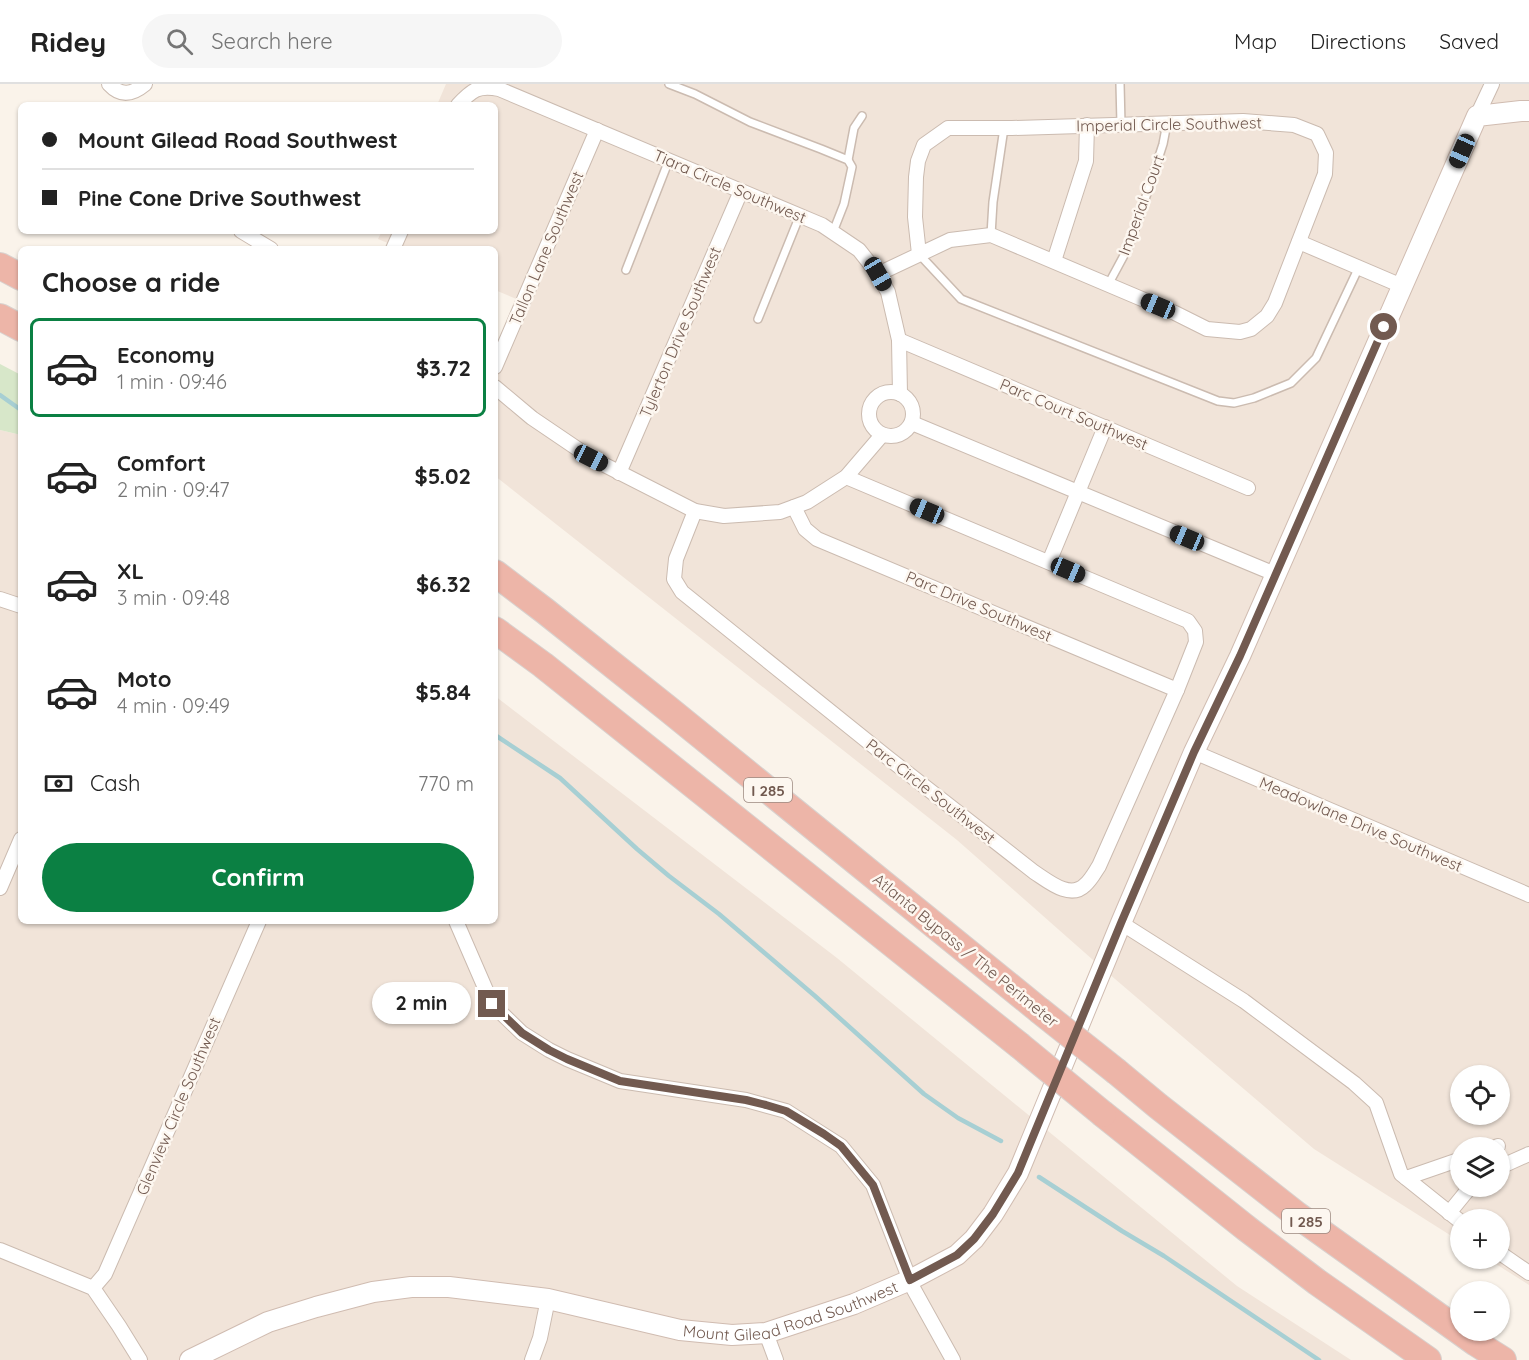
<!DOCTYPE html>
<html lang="en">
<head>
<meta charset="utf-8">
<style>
	:root { --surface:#fff; --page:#f6f6f6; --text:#222; --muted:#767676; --line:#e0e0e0; --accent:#0b8043 }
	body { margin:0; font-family:Quicksand,sans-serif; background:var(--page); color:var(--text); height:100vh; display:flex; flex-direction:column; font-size:22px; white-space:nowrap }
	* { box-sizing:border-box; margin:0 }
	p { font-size:20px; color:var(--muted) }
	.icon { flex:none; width:33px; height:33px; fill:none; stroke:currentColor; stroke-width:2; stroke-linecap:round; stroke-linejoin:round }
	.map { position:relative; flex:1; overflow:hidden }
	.side { position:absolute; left:18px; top:162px; width:480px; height:678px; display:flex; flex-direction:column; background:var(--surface); border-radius:9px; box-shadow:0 2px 4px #0004 }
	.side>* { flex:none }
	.guide { position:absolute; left:18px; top:18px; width:480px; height:132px; border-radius:9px; box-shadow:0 2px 4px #0004; display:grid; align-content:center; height:132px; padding:0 24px; background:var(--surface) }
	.buttons { position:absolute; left:1450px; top:981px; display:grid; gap:12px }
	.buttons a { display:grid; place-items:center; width:60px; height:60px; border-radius:50%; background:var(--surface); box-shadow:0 2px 4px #0004; font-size:30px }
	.end { position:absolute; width:27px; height:27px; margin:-14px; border:8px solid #725a50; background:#fff; box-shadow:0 0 0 3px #fff }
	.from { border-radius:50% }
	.bubble { position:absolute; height:42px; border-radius:21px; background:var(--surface); box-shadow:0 2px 4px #0004; font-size:20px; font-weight:700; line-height:42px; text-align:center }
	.car { position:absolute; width:18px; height:36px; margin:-18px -9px; border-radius:8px; box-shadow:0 0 4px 2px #0007; background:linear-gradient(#222 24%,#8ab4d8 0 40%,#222 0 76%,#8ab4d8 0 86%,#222 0) }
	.guide b { display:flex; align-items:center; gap:21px; height:57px; font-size:22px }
	.guide b+b { border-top:2px solid var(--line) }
	.guide i { width:15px; height:15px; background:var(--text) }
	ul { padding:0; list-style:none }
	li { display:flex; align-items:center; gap:18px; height:99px; margin:0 12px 9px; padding:0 12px; border:3px solid transparent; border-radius:9px }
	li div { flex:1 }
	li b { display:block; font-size:22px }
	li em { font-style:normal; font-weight:700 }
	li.selected { border-color:var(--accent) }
	li>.icon { width:54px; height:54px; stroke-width:1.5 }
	h2 { padding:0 24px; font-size:27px; line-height:72px }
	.pay { display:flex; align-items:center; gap:15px; height:66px; padding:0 24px; font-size:22px }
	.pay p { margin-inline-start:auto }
	.action { display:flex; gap:12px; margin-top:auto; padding:12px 24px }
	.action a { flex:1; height:69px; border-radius:36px; background:var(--accent); color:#fff; font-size:24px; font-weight:700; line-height:69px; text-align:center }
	header { display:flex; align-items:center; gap:36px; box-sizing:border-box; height:84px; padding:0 30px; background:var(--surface); border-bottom:2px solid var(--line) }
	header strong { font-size:28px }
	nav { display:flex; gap:33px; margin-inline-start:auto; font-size:21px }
	.search { width:420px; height:54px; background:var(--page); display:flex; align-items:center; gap:15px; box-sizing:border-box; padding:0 21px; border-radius:33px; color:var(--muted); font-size:22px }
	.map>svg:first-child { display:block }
	.residential { fill:#f1e4d9; fill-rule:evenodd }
	.green { fill:#d7e7c9 }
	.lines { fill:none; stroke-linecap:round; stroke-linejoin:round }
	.stream { stroke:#a7cfd3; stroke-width:4.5 }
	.lane-casing { stroke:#cbbbb0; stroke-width:10 }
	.street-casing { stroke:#cbbbb0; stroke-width:16 }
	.secondary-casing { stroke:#d0bcb1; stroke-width:22 }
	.highway-casing { stroke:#d8d1ce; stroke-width:28 }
	.lane { stroke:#fff; stroke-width:7 }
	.street { stroke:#fff; stroke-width:14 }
	.secondary { stroke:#fff; stroke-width:20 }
	.highway { stroke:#edb5a8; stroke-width:26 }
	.highway-bridge-casing { stroke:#d8d1ce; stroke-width:28; stroke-linecap:butt }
	.highway-bridge { stroke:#edb5a8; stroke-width:26 }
	.route { stroke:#725a50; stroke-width:8 }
	.labels { text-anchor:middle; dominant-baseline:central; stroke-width:5; stroke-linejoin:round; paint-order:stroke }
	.shield { fill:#fdf7f0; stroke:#9c8980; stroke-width:1.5 }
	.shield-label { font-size:15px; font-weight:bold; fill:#725a50 }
	.street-label { font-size:16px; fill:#725a50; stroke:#fdf7f0 }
</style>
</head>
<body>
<header>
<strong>Ridey</strong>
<div class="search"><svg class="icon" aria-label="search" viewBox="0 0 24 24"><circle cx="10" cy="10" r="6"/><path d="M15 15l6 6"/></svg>Search here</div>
<nav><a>Map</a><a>Directions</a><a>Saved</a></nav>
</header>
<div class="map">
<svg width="1529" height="1276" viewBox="0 0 1529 1276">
	<rect width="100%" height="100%" fill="#faf3ea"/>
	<!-- residential -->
	<g class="residential">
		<path d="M446,0H1529V1201L1488,1175L1500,1174V1136H1461V1158L1314,1065L1101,883L957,756L495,392V290L526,219L495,206V165H402L378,155L382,147H495V21H437ZM1461,992H1500V1030H1461ZM1461,1064H1500V1102H1461Z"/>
		<polygon points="0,346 21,351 21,837 495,837 495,612 837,874 1237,1202 1351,1276 0,1276"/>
	</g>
	<!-- green -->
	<polygon class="green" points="0,280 21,291 21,351 0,346"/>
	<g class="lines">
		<!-- stream -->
		<g class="stream">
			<polyline points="0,311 21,326"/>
			<polyline points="495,651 560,694 637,765 669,792 719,830 815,912 924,1010 958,1034 1001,1057"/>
			<polyline points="1039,1093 1122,1147 1164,1172 1319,1276"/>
		</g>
		<defs>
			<g id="lane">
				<polyline points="669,0 695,10 750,38 821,65 848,76 852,83 844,120 833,148"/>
				<polyline points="1120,0 1121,40"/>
				<polyline points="848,76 854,44 862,32"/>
				<polyline points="991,151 993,118 1004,44"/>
				<polyline points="919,170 961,215 1218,317 1234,319 1254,314 1291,299 1316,274 1359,183"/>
				<polyline points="626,186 669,76"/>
				<polyline points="1108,201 1129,162 1140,131 1163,60 1167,39"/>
				<polyline points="758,235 800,131"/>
			</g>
			<g id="street">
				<path d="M109,0C121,13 133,10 145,0"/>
				<path d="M458,21C472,6 478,1 499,5L822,141L859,166L878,190L888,208L899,256L900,310"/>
				<polyline points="1477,32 1492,0"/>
				<polyline points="241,147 271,165"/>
				<polyline points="1299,158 1402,202"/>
				<polyline points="393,165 401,147"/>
				<polyline points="1054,177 1086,77 1087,41"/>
				<polyline points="878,190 950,156 991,151 1175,229 1207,245 1240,248 1251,245 1267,232 1275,219 1325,90 1326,69 1317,50 1294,41 1243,37 1012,44 948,44 924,61 918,77 916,93 915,133 919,170"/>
				<polyline points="899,256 1248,404"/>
				<polyline points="495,283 597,46"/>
				<polyline points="495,303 532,334 591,374 695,427 724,432 780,428 807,418 846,393 882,351"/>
				<circle cx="891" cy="330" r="22"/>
				<polyline points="912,339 1275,490"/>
				<polyline points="619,389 741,107"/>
				<polyline points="794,423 805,445 817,455 1177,606"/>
				<path d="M695,427L676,475L674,495L682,508L887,673L1034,788C1048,797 1070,816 1085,801C1091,796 1095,788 1099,782L1177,606L1196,558L1195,547L1188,537L846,393"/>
				<polyline points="1049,478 1105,343"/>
				<polyline points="0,515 21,522"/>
				<polyline points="1194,668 1529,811"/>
				<polyline points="0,804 21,755"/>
				<polyline points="456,837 492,920 522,949 549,966 567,975 620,997 746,1016 786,1027 841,1062 873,1101 913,1204 953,1276"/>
				<polyline points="1121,839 1244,917 1354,999 1376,1019 1401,1090 1461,1138"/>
				<polyline points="1494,1064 1498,1062"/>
				<polyline points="1500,1083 1529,1070"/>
				<polyline points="1406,1094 1461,1075"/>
				<polyline points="1449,1129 1471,1102"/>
				<polyline points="0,1166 93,1204 119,1242 140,1276"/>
				<polyline points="1500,1169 1529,1189"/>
				<polyline points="93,1204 105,1190 259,837"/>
				<polyline points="766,1249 776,1276"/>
				<polyline points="532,1276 540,1254 548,1215"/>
			</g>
			<g id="secondary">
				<path id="s1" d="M190,1276L268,1238L316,1223L373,1208L411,1203H449L548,1215L680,1246L732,1251L766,1249L854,1220L910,1196L957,1171L974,1155L993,1130L1018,1089L1121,839L1194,668L1240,572L1477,32L1521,27H1529"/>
			</g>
			<g id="highway">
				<polyline points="0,182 21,193"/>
				<polyline points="0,233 21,244"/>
				<polyline points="495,489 545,527 667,624 1039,926"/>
				<polyline points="495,546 543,581 1019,961"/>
				<polyline points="1117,988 1158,1022 1297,1131 1476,1259 1503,1276"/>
				<polyline points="1103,1030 1246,1144 1317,1198 1428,1276"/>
			</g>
		</defs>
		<!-- lane casing -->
		<use href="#lane" class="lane-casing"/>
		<!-- street casing -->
		<use href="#street" class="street-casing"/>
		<!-- secondary casing -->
		<use href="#secondary" class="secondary-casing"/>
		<!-- highway casing -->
		<use href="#highway" class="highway-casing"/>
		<!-- lane -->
		<use href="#lane" class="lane"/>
		<!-- street -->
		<use href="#street" class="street"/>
		<!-- secondary -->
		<use href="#secondary" class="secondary"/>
		<!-- highway -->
		<use href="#highway" class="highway"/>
		<defs>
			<g id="highway-bridge">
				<polyline points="1039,926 1117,988"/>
				<polyline points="1019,961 1103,1030"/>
			</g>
		</defs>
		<!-- highway-bridge casing -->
		<use href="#highway-bridge" class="highway-bridge-casing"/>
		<!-- highway-bridge -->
		<use href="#highway-bridge" class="highway-bridge"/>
	</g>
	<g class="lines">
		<!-- route -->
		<polyline class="route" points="492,920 522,949 549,966 567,975 620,997 746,1016 766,1021 786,1027 824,1050 841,1062 873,1101 910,1196 957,1171 974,1155 993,1130 1018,1089 1121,839 1194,668 1240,572 1384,243"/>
	</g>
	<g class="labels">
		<!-- shield labels -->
		<g class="shield">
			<rect x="744" y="694" width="48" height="24" rx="4.5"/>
			<rect x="1282" y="1125" width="48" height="24" rx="4.5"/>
		</g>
		<g class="shield-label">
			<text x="768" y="706">I 285</text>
			<text x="1306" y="1137">I 285</text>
		</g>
		<!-- street labels -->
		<g class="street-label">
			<text transform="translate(1169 40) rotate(-1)">Imperial Circle Southwest</text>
			<text transform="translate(730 102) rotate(23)">Tiara Circle Southwest</text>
			<text transform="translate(1141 121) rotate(-70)">Imperial Court</text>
			<text transform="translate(546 164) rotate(-67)">Tallon Lane Southwest</text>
			<text transform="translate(680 248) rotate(-67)">Tylerton Drive Southwest</text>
			<text transform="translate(1074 330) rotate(23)">Parc Court Southwest</text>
			<text transform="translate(979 522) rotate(23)">Parc Drive Southwest</text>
			<text transform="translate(931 707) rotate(38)">Parc Circle Southwest</text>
			<text transform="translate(1361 740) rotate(23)">Meadowlane Drive Southwest</text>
			<text transform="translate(966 866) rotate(39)">Atlanta Bypass / The Perimeter</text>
			<text transform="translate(178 1022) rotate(-67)">Glenview Circle Southwest</text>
			<text stroke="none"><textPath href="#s1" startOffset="622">Mount Gilead Road Southwest</textPath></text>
		</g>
	</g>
</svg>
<div class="buttons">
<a><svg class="icon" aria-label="locate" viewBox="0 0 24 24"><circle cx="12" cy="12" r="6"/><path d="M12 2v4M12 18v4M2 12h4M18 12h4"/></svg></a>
<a><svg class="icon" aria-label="layers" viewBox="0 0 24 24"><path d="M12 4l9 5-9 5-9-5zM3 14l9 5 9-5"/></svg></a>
<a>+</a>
<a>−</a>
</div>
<i class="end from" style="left:1384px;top:243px"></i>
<i class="end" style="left:492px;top:920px"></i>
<div class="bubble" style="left:372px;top:898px;width:99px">2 min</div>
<i class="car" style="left:1462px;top:67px;rotate:204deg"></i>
<i class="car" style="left:878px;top:190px;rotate:150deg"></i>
<i class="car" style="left:1158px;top:222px;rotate:293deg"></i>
<i class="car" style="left:591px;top:374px;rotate:117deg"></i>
<i class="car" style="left:927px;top:427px;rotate:293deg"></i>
<i class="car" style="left:1187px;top:454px;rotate:293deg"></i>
<i class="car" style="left:1068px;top:486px;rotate:113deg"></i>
<div class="guide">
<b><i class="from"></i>Mount Gilead Road Southwest</b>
<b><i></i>Pine Cone Drive Southwest</b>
</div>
<section class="side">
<h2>Choose a ride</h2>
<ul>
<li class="selected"><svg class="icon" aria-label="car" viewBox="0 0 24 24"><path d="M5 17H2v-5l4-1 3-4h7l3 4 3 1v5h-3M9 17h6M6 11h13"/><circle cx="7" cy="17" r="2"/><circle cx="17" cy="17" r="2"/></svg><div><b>Economy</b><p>1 min · 09:46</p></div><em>$3.72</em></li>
<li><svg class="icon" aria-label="car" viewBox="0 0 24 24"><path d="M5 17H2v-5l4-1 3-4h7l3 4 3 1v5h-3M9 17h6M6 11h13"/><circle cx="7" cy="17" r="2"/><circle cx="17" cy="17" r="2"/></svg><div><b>Comfort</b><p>2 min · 09:47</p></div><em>$5.02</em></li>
<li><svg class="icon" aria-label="car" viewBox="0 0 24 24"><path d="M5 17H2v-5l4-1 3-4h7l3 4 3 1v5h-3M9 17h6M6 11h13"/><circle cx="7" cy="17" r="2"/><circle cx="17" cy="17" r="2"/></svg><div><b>XL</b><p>3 min · 09:48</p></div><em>$6.32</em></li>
<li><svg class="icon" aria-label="car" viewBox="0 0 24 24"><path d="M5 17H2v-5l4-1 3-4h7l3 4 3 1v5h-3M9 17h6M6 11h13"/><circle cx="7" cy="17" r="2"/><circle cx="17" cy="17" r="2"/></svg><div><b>Moto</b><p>4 min · 09:49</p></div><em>$5.84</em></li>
</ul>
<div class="pay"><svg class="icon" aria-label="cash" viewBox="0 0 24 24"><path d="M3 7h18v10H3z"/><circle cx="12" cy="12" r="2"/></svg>Cash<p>770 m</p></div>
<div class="action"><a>Confirm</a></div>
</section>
</div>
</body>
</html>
